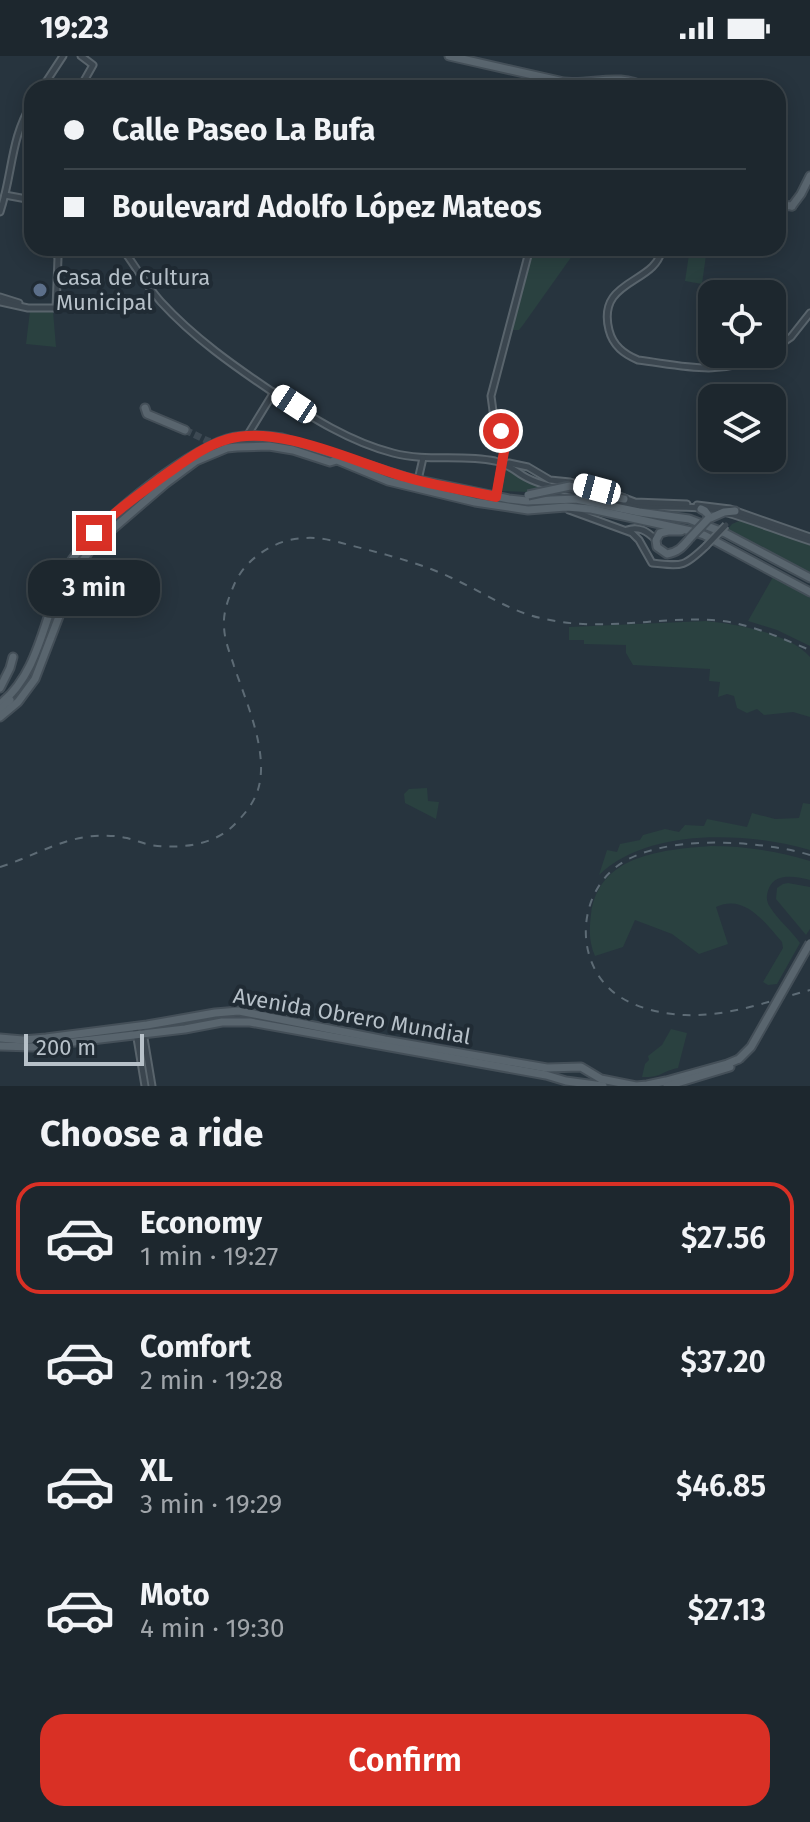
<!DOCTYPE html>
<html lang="en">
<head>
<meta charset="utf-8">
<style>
	:root { --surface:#1d272e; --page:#252f36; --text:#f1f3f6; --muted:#a0a5aa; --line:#3b444a; --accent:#d93025 }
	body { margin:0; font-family:"Fira Sans",sans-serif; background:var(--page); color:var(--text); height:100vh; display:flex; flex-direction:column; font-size:30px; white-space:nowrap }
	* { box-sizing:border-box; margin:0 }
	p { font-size:26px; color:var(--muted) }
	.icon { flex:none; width:44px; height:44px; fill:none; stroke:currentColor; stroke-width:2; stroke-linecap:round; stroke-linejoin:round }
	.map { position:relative; height:1030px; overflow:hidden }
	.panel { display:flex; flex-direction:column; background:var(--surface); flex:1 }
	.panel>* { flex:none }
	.hud { position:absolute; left:24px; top:24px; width:762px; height:176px; border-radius:24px; box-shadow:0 4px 20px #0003,0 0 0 2px var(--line); display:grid; align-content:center; height:176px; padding:0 40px; background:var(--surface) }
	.buttons { position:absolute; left:698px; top:224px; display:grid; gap:16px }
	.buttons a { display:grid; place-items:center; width:88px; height:88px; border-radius:16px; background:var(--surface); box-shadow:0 4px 20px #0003,0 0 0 2px var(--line); font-size:40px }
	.scale { position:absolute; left:24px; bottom:20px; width:120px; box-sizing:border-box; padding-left:8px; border:4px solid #b7c1c9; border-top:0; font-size:22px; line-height:28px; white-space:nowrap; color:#b7c1c9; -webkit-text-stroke:6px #202b34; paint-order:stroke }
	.end { position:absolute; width:36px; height:36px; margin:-18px; border:10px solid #d93025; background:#fff; box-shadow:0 0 0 4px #fff }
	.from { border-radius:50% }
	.bubble { position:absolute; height:56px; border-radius:24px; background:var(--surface); box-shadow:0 4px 20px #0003,0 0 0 2px var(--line); font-size:26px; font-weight:600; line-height:56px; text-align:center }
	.car { position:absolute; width:24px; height:48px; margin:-24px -12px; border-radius:10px; box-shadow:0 0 6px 2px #0007; background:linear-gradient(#fff 24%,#345 0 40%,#fff 0 76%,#345 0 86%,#fff 0) }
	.hud b { display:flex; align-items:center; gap:28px; height:76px; font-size:30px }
	.hud b+b { border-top:2px solid var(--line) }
	.hud i { width:20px; height:20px; background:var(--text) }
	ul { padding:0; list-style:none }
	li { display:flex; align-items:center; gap:24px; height:112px; margin:0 16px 12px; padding:0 24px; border:4px solid transparent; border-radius:24px }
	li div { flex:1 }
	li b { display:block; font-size:30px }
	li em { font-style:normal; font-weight:600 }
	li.current { border-color:var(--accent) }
	li>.icon { width:72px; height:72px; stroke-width:1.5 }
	h2 { padding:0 40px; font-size:36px; line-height:96px }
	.primary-button { display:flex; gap:16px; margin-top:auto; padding:16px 40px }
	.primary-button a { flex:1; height:92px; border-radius:24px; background:var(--accent); color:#fff; font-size:32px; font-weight:600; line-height:92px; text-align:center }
	.status { display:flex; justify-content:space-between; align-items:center; height:56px; padding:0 40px; background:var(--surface); direction:ltr }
	.status svg { height:22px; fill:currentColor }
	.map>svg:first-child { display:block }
	.green { fill:#2a4140 }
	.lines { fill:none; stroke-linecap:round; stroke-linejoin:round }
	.major-tunnel { stroke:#3d4953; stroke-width:7; stroke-dasharray:7 3.5; stroke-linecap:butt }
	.minor-casing { stroke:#59646c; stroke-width:9 }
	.major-casing { stroke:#444f58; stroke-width:11 }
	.minor { stroke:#3b464f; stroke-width:5 }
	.major { stroke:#59656e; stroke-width:7 }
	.rail { stroke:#5d6b75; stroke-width:2; stroke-dasharray:8 8; stroke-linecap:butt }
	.minor-bridge-casing { stroke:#59646c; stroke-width:9; stroke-linecap:butt }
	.major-bridge-casing { stroke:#444f58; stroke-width:11; stroke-linecap:butt }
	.minor-bridge { stroke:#3b464f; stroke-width:5 }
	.major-bridge { stroke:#59656e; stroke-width:7 }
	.route { stroke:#d93025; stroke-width:10 }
	.service-dot { fill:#5c6f8a; stroke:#202b34; stroke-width:3 }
	.labels { text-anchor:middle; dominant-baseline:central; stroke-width:8; stroke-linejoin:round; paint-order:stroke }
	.poi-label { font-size:22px; fill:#b7c1c9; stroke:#202b34; text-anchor:start }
	.street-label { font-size:22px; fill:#b7c1c9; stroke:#202b34 }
</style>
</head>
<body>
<div class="status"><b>19:23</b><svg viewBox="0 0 49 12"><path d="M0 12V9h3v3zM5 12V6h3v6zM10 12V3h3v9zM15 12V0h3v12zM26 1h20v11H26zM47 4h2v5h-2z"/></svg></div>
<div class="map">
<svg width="810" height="1030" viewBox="0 0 810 1030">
	<rect width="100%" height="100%" fill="#27343e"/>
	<!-- green -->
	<g class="green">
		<polygon points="534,192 572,200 523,269 519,274 511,274"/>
		<polygon points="690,192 707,192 702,228 685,225"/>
		<polygon points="30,255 53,255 56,291 26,288"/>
		<polygon points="502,407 555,431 528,436 501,435"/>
		<path d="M739,465H744L810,488V517C793,510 779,500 763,491C751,485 738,480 727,474L732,468Z"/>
		<polygon points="773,521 810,540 810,590 777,574 748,565"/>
		<path d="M706,565C736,568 790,577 810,601V661L793,656L764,659L757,653L747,657L737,652L734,640L727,638L718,641L720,626L709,625L710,613L633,609L626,597V589L584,588V584H569V571Z"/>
		<polygon points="427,732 428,745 439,746 436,763 405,747 404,738 409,733"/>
		<path d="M803,747L810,748V794C748,776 648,771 599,819L607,794L617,796L620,788L640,784L643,779L665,773L679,776L685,769L704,770L707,763L747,771L752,757L775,763L799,762Z"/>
		<path d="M710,790C745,790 776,795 810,805V824C797,821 776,816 769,832C766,839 766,846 770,851C778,864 791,874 800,887L777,928L768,929L763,926L783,892L782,886C765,867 745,837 716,851L728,888L699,898L672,878L635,864L623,891L595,900C589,887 589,873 591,858C599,798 663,794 710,790Z"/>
		<polygon points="788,827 810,831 810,873 806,879 776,843 777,832 783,828"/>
		<path d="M671,973L687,977L678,1012C662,1015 662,1022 642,1021L645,1008L649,1004L648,1000L662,989Z"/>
	</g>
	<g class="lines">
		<!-- major-tunnel -->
		<g class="major-tunnel">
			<polyline points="185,374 208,385 220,387"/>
			<polyline points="195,403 229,387"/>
		</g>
		<defs>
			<g id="minor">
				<polyline points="42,32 63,0"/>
				<polyline points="80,32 93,9 81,0"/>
				<polyline points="5,139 32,144"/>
				<path d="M0,156C13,117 10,83 32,47"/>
				<path d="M122,192C135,210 146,229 161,246C194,282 234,310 274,337C311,361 350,386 393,397C427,406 461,398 495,405C507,408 513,413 522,419C536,428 557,432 574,436C593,440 613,446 633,449C663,453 695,448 724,456C753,464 781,476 810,485"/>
				<path d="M662,192C657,229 596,222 609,274C613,290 624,298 638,304C685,310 720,321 765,298"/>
				<polyline points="0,241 19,247"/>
				<polyline points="0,246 28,252 56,252 58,202 54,192"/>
				<polyline points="772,294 791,281 810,257"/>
				<polyline points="247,380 274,336"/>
				<polyline points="509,407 528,411 550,424 570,426 611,437 635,446 687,448"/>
				<polyline points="418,424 423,402"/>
				<polyline points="496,441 505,390 493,355 491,340 530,192"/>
				<polyline points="697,449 730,453 810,481"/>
				<path d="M569,454L632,477L639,484L652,507C682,510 683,512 706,490"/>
				<path d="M627,474C639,470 647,475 656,484"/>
				<polyline points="135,970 145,1030"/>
				<polyline points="143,976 152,1030"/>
			</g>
			<g id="major">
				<path d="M449,0L564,26C592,29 621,16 646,32"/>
				<polyline points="778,149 792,150"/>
				<polyline points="792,150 801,138 810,120"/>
				<polyline points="145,352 147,358 185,374"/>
				<polyline points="602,439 624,443"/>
				<polyline points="701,453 705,455 710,462"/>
				<polyline points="708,463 724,456 735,455"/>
				<path d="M681,475H668L660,477L656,484L657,491L667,498C679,496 683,490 690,482"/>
				<polyline points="0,632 10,612 13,601"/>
				<path d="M0,648C41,616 44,556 67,512C88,472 185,396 227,383C245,378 264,379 282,382L408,422L509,443L527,445L576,443L639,456L689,463L725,477L810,522"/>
				<polyline points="0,654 10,644"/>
				<polyline points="0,661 18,646 35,623 78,511 94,489 165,428 196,405 227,392 237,391 269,390 293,394 330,406 337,404 388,425 475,446 528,454 566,451 591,453 691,475 704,479 810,536"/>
				<polyline points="0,982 23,984 46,982 147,969 215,957 239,955 385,984 547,1012 581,1011 601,1023 636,1030 647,1029 666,1025 727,1008 739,1003"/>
				<polyline points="0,990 32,991 185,973 222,966 250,966 546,1019 566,1025 603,1030"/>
				<polyline points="667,1030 730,1011"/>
			</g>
		</defs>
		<!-- minor casing -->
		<use href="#minor" class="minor-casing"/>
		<!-- major casing -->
		<use href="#major" class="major-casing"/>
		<!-- minor -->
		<use href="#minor" class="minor"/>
		<!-- major -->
		<use href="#major" class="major"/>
		<!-- rail -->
		<g class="rail">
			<path d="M810,799C760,784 659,777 616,811C578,841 575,903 612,935C631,951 660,958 685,959C727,961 770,945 810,934"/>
			<path d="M0,811C29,802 55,786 85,781C99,779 113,779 127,782C135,784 142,787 150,789C179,793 214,790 235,768C243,760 252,749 256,739C272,702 246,646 234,610C230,597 224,584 224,569C223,556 229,541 234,529C245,502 277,482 306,482C322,481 338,486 353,490C388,499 424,508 456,524C488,539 514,558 550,564C604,575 658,561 712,564C747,566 778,581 810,594"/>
		</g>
		<defs>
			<polyline id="minor-bridge" points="706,490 726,469"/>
			<g id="major-bridge">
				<polyline points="528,439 570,430 602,439"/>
				<polyline points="690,482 708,463"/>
				<polyline points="739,1003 751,991 810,887"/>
			</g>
		</defs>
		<!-- minor-bridge casing -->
		<use href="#minor-bridge" class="minor-bridge-casing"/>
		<!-- major-bridge casing -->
		<use href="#major-bridge" class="major-bridge-casing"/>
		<!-- minor-bridge -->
		<use href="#minor-bridge" class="minor-bridge"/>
		<!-- major-bridge -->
		<use href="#major-bridge" class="major-bridge"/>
	</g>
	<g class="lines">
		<!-- route -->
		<path class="route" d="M94,477C115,455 141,437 165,419C185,405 204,390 228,383C279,368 356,407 406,421C435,430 466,434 496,441L505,390L501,375"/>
	</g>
	<!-- markers -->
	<circle class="service-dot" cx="40" cy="234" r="8"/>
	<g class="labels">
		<!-- poi labels -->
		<g class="poi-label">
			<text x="56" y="221">Casa de Cultura<tspan x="56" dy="25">Municipal</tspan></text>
		</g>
		<!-- street labels -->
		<g class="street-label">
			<text transform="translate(352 960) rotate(10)">Avenida Obrero Mundial</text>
		</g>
	</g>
</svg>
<div class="buttons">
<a><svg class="icon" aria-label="locate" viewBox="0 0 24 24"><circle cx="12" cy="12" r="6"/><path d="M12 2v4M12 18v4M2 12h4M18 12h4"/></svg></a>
<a><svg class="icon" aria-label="layers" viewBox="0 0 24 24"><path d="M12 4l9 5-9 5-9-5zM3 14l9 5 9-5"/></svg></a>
</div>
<div class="scale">200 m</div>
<i class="end from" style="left:501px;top:375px"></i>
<i class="end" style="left:94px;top:477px"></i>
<div class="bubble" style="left:28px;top:504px;width:132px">3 min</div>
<i class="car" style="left:294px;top:348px;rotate:303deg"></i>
<i class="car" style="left:597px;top:433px;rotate:285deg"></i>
<div class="hud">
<b><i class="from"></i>Calle Paseo La Bufa</b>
<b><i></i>Boulevard Adolfo López Mateos</b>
</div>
</div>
<section class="panel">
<h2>Choose a ride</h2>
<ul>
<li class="current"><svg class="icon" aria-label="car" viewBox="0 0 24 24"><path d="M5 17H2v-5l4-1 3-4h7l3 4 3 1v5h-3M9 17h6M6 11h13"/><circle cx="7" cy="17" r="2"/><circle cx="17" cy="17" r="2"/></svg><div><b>Economy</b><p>1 min · 19:27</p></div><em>$27.56</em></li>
<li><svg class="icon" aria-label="car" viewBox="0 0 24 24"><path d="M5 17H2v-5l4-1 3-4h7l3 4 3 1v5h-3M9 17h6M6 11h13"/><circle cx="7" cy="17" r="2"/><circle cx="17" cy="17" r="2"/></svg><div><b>Comfort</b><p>2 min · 19:28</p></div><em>$37.20</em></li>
<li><svg class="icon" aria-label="car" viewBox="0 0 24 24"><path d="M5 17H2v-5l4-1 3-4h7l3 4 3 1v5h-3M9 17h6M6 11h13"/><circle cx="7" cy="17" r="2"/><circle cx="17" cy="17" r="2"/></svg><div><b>XL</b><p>3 min · 19:29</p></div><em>$46.85</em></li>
<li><svg class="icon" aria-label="car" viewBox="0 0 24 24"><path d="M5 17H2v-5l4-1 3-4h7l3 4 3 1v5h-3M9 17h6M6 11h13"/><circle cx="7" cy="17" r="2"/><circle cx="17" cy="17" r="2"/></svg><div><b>Moto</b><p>4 min · 19:30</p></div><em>$27.13</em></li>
</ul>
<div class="primary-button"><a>Confirm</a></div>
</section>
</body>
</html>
